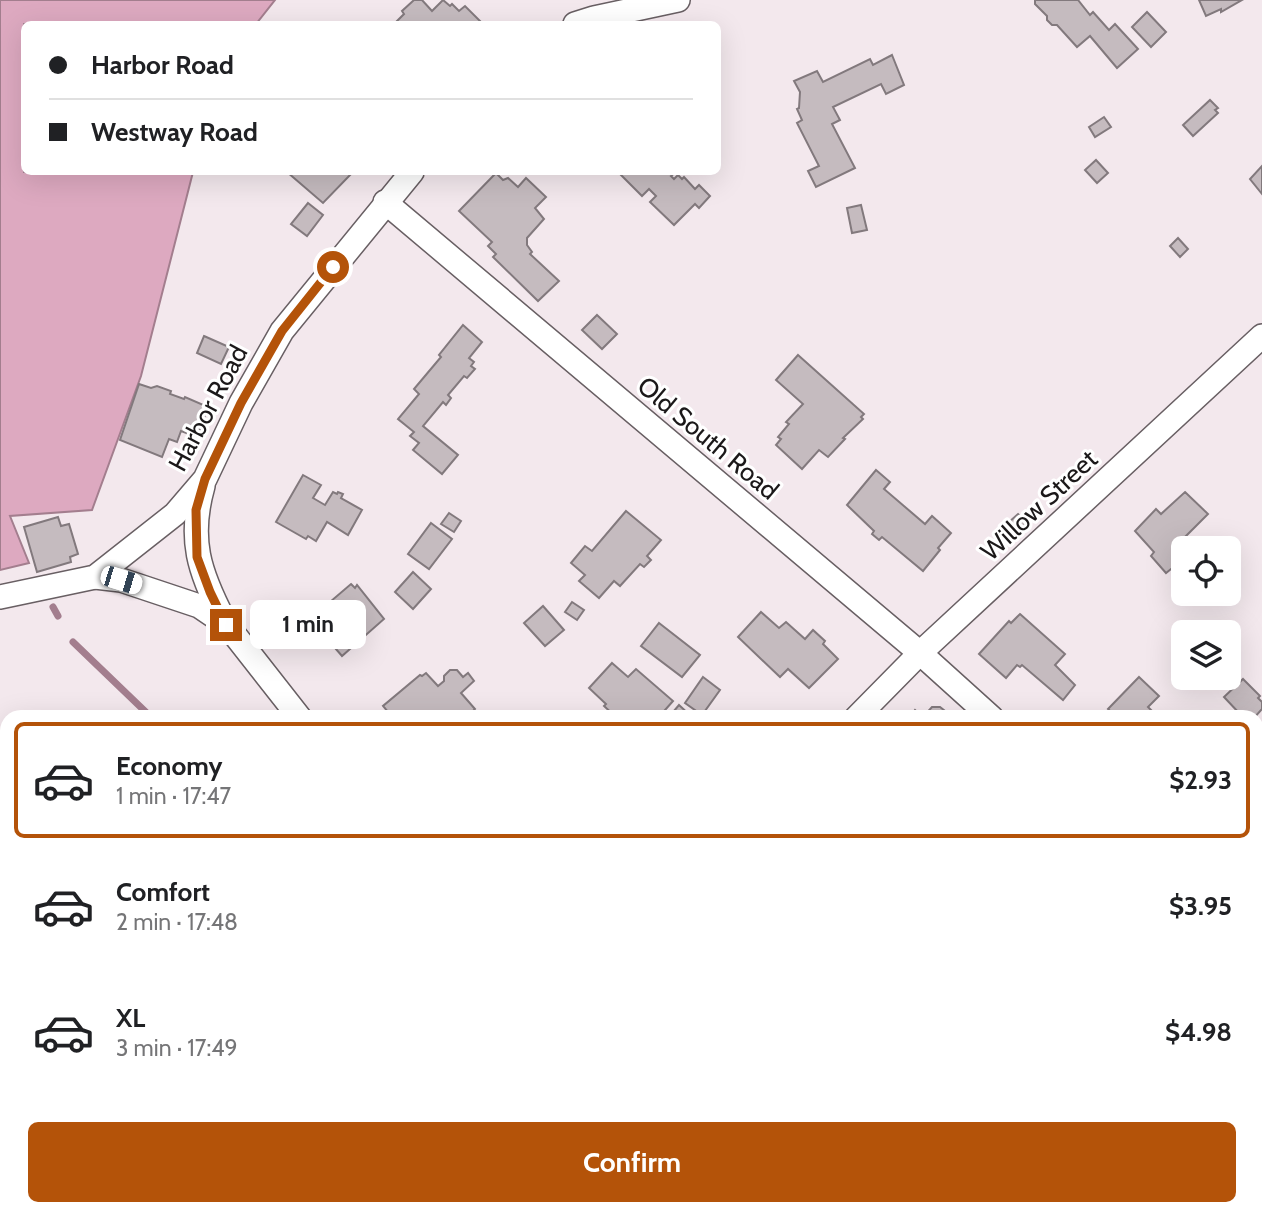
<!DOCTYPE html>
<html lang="en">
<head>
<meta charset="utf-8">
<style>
	:root { --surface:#fff; --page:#f6f6f6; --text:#202124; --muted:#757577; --line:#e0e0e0; --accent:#b45309 }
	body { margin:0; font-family:Cabin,sans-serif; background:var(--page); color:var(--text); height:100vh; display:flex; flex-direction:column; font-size:26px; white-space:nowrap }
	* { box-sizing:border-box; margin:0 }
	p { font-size:23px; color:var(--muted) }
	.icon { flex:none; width:38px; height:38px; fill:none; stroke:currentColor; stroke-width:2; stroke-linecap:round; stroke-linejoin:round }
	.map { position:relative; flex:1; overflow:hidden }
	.drawer { position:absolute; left:0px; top:710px; width:1264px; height:506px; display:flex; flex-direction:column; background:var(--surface); border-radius:21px 21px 0 0; box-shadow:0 7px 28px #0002 }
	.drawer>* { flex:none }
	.hud { position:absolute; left:21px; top:21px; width:700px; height:154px; border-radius:10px; box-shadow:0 7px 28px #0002; display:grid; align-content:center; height:154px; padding:0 28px; background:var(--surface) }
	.tools { position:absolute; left:1171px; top:536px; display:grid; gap:14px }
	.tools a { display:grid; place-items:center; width:70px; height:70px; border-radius:10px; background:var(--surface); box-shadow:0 7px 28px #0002; font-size:35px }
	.end { position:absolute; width:32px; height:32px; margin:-16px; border:9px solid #b45309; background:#fff; box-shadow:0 0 0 4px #fff }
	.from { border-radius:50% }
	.bubble { position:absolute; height:49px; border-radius:10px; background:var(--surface); box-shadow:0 7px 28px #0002; font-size:23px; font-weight:700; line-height:49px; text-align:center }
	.car { position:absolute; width:21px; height:42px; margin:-21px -10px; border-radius:9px; box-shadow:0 0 5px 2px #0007; background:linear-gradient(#fff 24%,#345 0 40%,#fff 0 76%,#345 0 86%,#fff 0) }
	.hud b { display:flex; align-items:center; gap:24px; height:66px; font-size:26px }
	.hud b+b { border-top:2px solid var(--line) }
	.hud i { width:18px; height:18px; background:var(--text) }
	ul { padding:12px 0 0; list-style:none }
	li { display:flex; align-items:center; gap:21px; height:116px; margin:0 14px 10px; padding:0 14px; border:4px solid transparent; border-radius:10px }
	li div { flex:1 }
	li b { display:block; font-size:26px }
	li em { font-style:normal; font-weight:700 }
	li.active { border-color:var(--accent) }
	li>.icon { width:63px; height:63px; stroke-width:1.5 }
	.action { display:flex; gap:14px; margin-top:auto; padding:14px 28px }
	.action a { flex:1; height:80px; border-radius:10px; background:var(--accent); color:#fff; font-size:28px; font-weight:700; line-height:80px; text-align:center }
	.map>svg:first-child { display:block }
	.water { fill:#dda9c0; stroke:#a37e8e; stroke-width:2 }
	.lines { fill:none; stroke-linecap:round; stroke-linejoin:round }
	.stream { stroke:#a37e8e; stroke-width:7 }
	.building { fill:#c5bbbf; stroke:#82797d; stroke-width:2 }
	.street-casing { stroke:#685f63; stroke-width:26 }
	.street { stroke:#fff; stroke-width:23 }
	.route { stroke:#b45309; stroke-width:9 }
	.labels { text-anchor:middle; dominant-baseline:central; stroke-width:6; stroke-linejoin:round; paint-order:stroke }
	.street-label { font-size:26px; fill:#1b1819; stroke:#fff }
</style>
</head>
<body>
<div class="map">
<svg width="1262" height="1215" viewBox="0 0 1262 1215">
	<rect width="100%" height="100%" fill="#f3e8ed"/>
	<!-- water -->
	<polygon class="water" points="0,0 275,0 256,24 24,24 24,172 193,172 141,376 92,510 10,516 29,563 0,570"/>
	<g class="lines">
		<!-- stream -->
		<g class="stream">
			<polyline points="53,607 58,616"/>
			<polyline points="73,642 152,718"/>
			<polyline points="348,1215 349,1209"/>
		</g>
	</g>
	<!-- building -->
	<g class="building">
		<polygon points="414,0 422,0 432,11 443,0 450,6 452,4 459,11 465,6 483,24 394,24 404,14 402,11"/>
		<polygon points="1035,0 1078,0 1090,15 1093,12 1109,30 1115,24 1138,49 1117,68 1090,36 1077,47 1057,25 1052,25 1047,20 1047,16 1035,4"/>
		<polygon points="1199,0 1242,0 1221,12 1221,9 1206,16"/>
		<polygon points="1147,12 1166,32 1151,47 1132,27"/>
		<polygon points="892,55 904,85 886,94 881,84 833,107 840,120 832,124 855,168 816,187 808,171 819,166 797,123 802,120 797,109 799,108 800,92 794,81 817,71 823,82 870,59 873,65"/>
		<polygon points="1210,100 1218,108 1215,110 1218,113 1193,136 1183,125"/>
		<polygon points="1104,117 1111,127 1095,137 1089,127"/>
		<polygon points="1096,160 1108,173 1097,183 1085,170"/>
		<polygon points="1262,166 1262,194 1250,179"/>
		<polygon points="287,172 353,172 323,203"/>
		<polygon points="618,172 676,172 671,176 674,179 678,175 682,179 684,177 695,189 699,185 710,196 699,208 695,204 674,225 650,202 656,196 649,189 642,196"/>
		<polygon points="496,173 503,180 508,178 518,187 526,178 546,197 535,208 544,219 527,238 527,245 532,252 530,254 559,281 538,301 493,257 496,254 488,246 492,242 459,211"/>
		<polygon points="308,203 323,215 307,236 291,224"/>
		<polygon points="861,205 867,230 852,233 847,208"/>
		<polygon points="1178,238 1188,249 1180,257 1170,246"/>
		<polygon points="597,315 617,334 602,349 582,330"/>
		<polygon points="463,325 482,342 469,358 474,362 471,366 475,369 467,378 464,376 448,395 451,398 446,405 443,402 423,426 458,455 442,474 413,450 419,443 410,436 414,432 398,419 419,394 414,389 441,357 439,355"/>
		<polygon points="204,336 229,347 221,364 197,353"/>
		<polygon points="798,355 864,414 861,417 863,419 843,438 845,439 828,457 819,450 802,469 776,445 781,439 778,437 789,424 786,422 803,404 776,380"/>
		<polygon points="139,384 151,388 157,386 171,391 170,394 184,399 185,397 208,407 197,437 181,431 177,442 169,439 162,457 120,440"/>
		<polygon points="876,470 890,482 884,489 925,524 932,516 951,533 938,548 940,550 923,571 882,537 879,540 872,534 874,531 847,505"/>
		<polygon points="303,475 321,485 313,498 325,505 333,492 337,494 338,492 343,494 341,498 362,510 348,535 327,522 316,541 308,536 306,539 276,522"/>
		<polygon points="1185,492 1208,514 1184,538 1197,548 1183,548 1183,581 1171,569 1166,573 1151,556 1154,552 1135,531 1156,509 1161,514"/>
		<polygon points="626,511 661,540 647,556 651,560 644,567 640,564 620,586 614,581 599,598 579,581 585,575 571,563 585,546 592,551"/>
		<polygon points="449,513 461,521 454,532 441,524"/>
		<polygon points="1018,514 1027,523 1018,531 1009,522"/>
		<polygon points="58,517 61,526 69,524 78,554 70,557 71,562 37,572 24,527"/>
		<polygon points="431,523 452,539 429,569 408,554"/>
		<polygon points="413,572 431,589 413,609 395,592"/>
		<polygon points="351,584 355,588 357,585 384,619 342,656 310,619"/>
		<polygon points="572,602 584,610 577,620 565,612"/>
		<polygon points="543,606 564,630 545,646 524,623"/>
		<polygon points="761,612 779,628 786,622 805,639 813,630 825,641 823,644 838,659 809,688 788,669 780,677 738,637"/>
		<polygon points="1020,614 1065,654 1055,665 1075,685 1063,700 1022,665 1020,667 1017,665 1006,678 979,654 1009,621 1011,623"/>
		<polygon points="659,623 700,655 682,677 641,646"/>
		<polygon points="612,663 628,677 636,669 673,701 658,718 617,718 604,706 606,704 589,688"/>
		<polygon points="450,670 457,670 463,677 468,673 474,681 461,693 475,709 466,718 393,718 383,706 420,675 422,676 426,673 438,686 444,681 444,676"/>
		<polygon points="703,677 720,690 702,715 685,703"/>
		<polygon points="1139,677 1159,696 1148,707 1159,718 1118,718 1108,709"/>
		<polygon points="1243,679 1260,696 1258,698 1262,702 1262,709 1254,718 1248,718 1242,712 1240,714 1224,697"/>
		<polygon points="679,705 693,718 668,718"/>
		<polygon points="932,707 940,707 954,718 909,718 915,710 923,717"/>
		<polygon points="0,929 3,935 7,933 7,999 0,1002"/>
		<polygon points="670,1209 738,1209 732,1215 676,1215"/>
		<polygon points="1018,1209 1084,1209 1078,1215 1024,1215"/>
	</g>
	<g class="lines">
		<defs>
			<g id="street">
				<polyline points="575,24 594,18 678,0"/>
				<polyline points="385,202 920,653 992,718"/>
				<path d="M203,486C188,539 199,572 224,620"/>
				<polyline points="95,577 121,580 199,606 227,625 300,718"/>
				<polyline points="0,597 95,577 175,514 205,479 241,403 282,331 412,172"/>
				<polyline points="856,718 920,653 1262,336"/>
				<polyline points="1256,952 1262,957"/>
				<polyline points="0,1201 7,1207"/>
				<polyline points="830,1209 837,1215"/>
			</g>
		</defs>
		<!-- street casing -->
		<use href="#street" class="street-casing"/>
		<!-- street -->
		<use href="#street" class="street"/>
	</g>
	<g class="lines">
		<!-- route -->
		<polyline class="route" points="226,625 210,592 197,557 196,510 205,479 241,403 282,331 333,267"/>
	</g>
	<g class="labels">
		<!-- street labels -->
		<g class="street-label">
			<text transform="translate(208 408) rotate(-62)">Harbor Road</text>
			<text transform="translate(708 438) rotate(40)">Old South Road</text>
			<text transform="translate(1039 505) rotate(-43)">Willow Street</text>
		</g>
	</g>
</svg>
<div class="tools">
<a><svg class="icon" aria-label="locate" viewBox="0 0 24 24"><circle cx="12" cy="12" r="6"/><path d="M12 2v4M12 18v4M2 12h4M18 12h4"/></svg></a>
<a><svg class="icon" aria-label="layers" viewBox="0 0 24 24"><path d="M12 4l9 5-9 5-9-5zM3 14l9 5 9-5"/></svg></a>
</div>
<i class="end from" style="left:333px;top:267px"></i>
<i class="end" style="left:226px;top:625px"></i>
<div class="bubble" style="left:250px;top:600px;width:116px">1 min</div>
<i class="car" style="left:121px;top:580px;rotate:107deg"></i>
<div class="hud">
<b><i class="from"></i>Harbor Road</b>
<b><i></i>Westway Road</b>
</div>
<section class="drawer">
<ul>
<li class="active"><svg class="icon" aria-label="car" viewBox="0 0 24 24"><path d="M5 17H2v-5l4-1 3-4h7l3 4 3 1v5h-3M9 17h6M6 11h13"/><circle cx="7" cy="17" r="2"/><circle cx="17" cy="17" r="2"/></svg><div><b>Economy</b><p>1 min · 17:47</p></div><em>$2.93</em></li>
<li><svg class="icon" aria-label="car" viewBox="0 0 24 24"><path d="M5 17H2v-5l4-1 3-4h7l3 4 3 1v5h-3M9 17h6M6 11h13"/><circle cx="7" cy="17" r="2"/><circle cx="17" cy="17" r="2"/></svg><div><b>Comfort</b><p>2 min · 17:48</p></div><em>$3.95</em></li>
<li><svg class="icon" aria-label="car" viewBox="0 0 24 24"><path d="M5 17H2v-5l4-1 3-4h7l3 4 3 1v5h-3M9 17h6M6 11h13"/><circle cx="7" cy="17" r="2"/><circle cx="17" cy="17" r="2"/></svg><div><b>XL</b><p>3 min · 17:49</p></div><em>$4.98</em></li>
</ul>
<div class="action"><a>Confirm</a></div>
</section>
</div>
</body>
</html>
